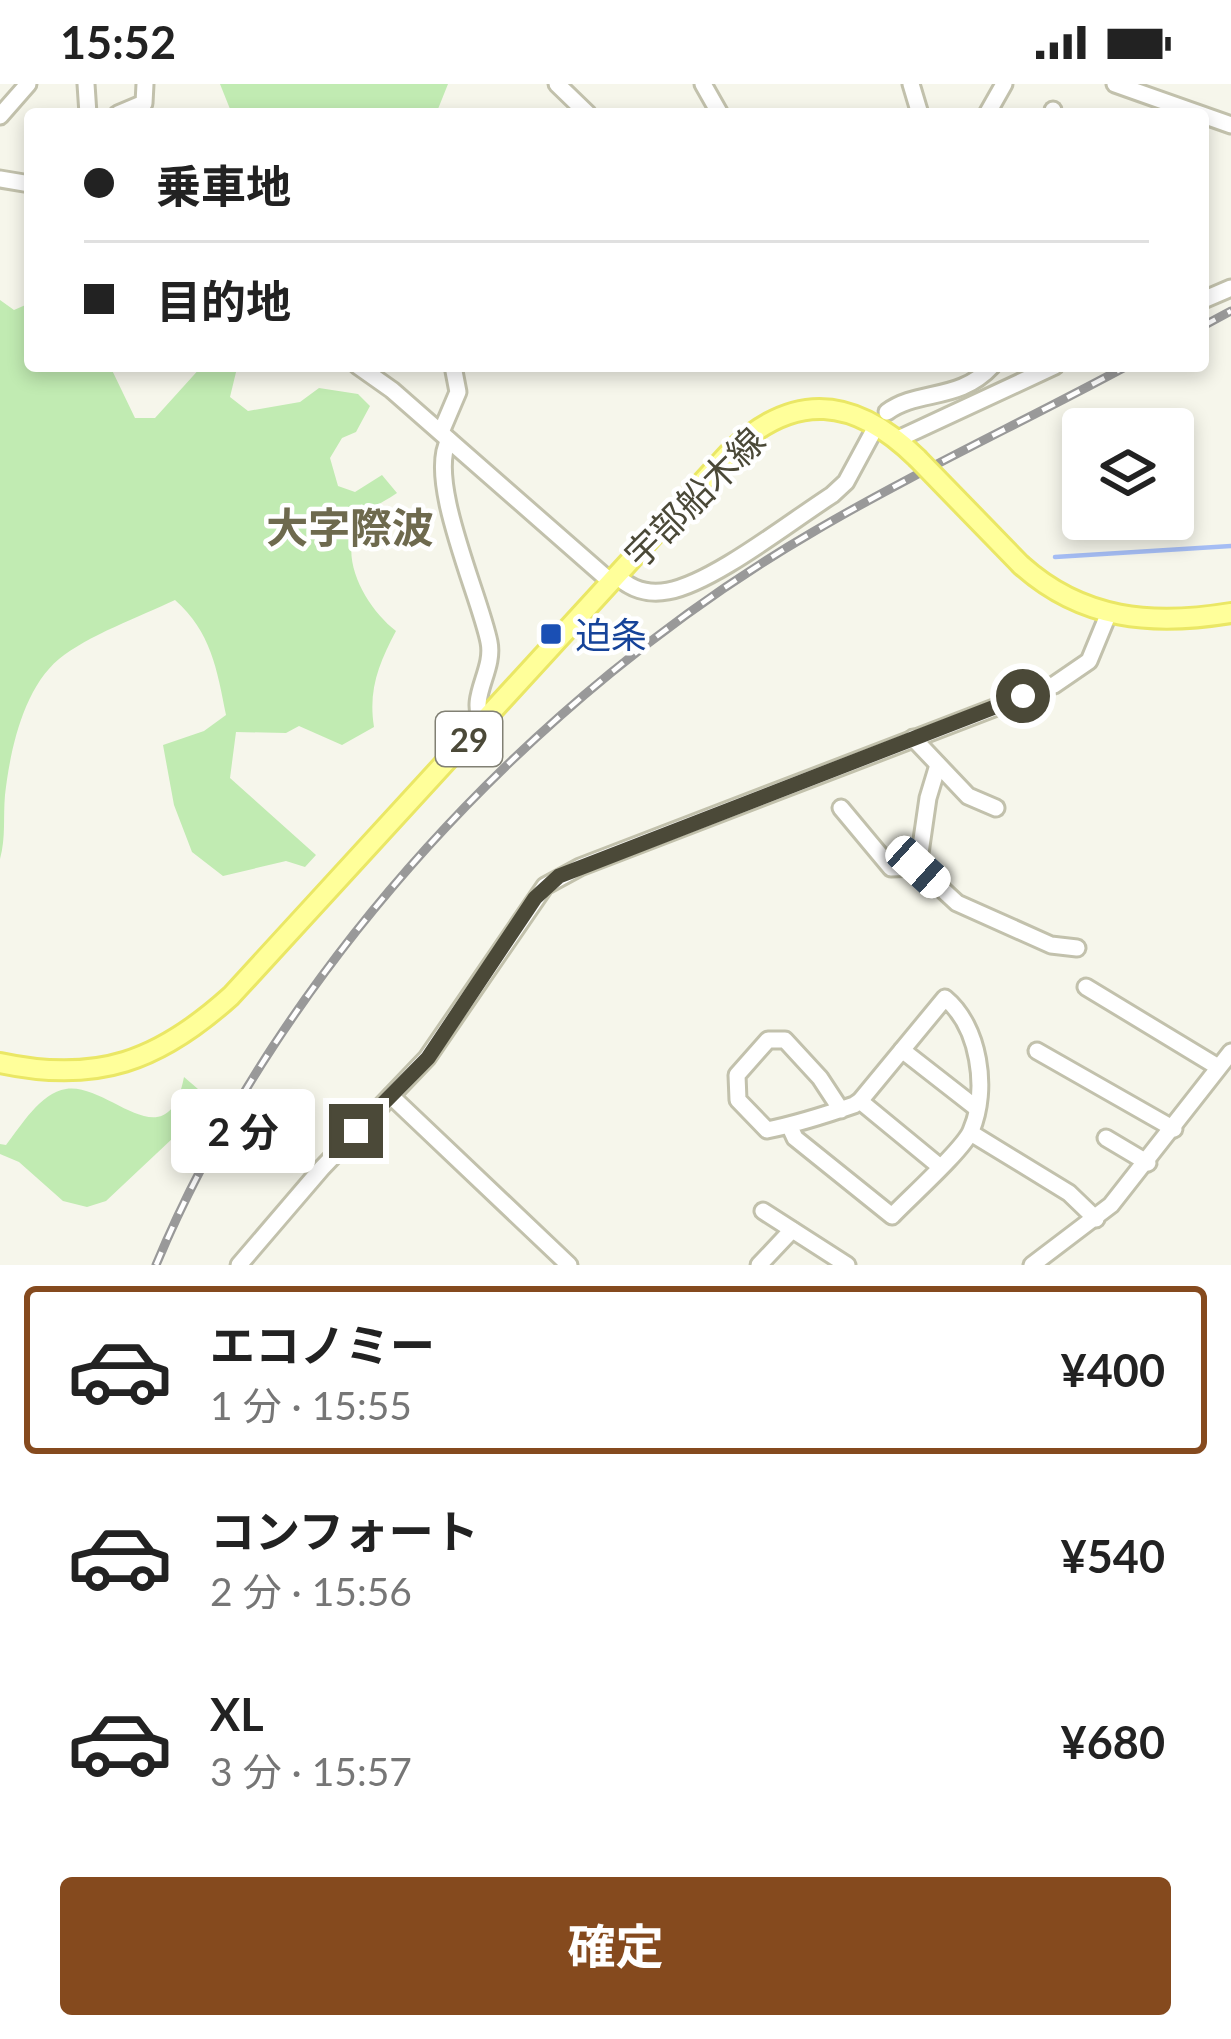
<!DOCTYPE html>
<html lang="ja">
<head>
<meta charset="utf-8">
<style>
	:root { --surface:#fff; --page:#f2f2f2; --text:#222; --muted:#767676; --line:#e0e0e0; --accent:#854a1e }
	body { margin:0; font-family:Lato,"Noto Sans JP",sans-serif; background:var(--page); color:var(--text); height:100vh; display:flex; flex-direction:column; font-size:45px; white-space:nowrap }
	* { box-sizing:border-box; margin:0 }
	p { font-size:39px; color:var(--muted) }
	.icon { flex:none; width:66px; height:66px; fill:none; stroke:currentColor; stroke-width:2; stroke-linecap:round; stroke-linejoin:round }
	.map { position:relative; height:1181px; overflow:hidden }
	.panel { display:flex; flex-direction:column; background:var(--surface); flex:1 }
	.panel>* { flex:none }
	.guide { position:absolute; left:24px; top:24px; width:1185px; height:264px; border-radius:12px; box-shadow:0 6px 18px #0003; display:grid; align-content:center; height:264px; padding:0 60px; background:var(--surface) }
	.fabs { position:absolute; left:1062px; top:324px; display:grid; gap:24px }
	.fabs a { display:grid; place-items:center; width:132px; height:132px; border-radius:12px; background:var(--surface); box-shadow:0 6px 18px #0003; font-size:60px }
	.end { position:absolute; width:54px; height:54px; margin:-27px; border:15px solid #4b4938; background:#fff; box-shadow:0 0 0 6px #fff }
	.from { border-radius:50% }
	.bubble { position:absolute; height:84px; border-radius:12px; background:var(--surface); box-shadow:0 6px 18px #0003; font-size:39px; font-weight:700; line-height:84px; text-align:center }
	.car { position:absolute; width:36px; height:72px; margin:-36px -18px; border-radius:15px; box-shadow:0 0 9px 3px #0007; background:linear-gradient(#fff 24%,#345 0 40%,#fff 0 76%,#345 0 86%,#fff 0) }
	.guide b { display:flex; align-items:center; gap:42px; height:114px; font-size:45px }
	.guide b+b { border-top:3px solid var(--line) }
	.guide i { width:30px; height:30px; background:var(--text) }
	ul { padding:21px 0 0; list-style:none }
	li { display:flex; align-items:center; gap:36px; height:168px; margin:0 24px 18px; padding:0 36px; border:6px solid transparent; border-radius:12px }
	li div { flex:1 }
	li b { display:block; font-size:45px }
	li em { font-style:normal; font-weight:700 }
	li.selected { border-color:var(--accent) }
	li>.icon { width:108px; height:108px; stroke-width:1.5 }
	.action { display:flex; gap:24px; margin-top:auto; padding:24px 60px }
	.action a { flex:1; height:138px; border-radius:12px; background:var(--accent); color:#fff; font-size:48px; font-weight:700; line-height:138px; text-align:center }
	.status { display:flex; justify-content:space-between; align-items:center; height:84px; padding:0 60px; background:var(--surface); direction:ltr }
	.status svg { height:33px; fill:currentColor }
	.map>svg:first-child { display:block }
	.green { fill:#c1ebb2 }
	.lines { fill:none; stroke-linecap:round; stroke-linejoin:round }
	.stream { stroke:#a5bdf4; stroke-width:4.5 }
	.minor-casing { stroke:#c2c1ac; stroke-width:21 }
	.major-casing { stroke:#eae765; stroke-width:24 }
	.minor { stroke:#fff; stroke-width:15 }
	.major { stroke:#ffff9a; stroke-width:18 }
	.rail-casing { stroke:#999; stroke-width:9 }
	.rail { stroke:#fff; stroke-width:4.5; stroke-dasharray:14; stroke-linecap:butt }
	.major-bridge-casing { stroke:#eae765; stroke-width:24; stroke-linecap:butt }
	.major-bridge { stroke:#ffff9a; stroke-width:18 }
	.route { stroke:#4b4938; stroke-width:15 }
	.transit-dot { fill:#1a4fb4; stroke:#fff; stroke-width:4.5 }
	.labels { text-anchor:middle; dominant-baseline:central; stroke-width:9; stroke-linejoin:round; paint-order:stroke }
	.shield { fill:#fff; stroke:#818074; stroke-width:3 }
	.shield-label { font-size:33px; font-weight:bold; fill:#4b4938 }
	.street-label { font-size:36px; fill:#4b4938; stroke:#fff }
	.transit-label { font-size:36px; fill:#164399; stroke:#fff; text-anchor:start }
	.quarter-label { font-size:42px; font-weight:bold; fill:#6e6a4e; stroke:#fff }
</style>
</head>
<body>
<div class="status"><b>15:52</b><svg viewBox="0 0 49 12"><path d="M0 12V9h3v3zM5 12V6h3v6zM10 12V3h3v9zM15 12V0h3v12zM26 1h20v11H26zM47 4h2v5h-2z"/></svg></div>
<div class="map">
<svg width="1231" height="1181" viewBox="0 0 1231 1181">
	<rect width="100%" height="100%" fill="#f6f6eb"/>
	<!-- green -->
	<g class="green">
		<polygon points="220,0 448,0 436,30 232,30"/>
		<path d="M0,216L14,226L30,219V282H110L135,334H155L202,282H243L237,284L230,313L248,327L300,318L319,304L358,310L370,322L356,348L342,354L330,374L338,402L355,408L382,391L397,409C387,416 373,422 365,431C332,466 365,523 396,547C379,579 368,606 374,643L342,661L299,642L286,649L236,648L230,694L316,771L305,783L286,777L223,792L192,768L174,721L163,661L204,647L226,631C217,585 211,548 175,516C141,532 87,552 59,575C23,605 10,667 5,711C3,734 6,753 0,775Z"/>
		<path d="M184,993L198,1005L201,1022L190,1038L106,1117L87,1123L63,1117L19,1078L0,1070V1060L6,1061C21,1042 40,1009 66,1005C109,998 167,1080 184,993Z"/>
	</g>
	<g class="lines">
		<!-- stream -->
		<polyline class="stream" points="1055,473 1231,462"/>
		<defs>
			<g id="minor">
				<polyline points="86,0 88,30"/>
				<polyline points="557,0 588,30"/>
				<polyline points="703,0 720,30"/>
				<polyline points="911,0 920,30"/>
				<polyline points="1115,0 1231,41"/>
				<polyline points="1053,26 1053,30"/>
				<polyline points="118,30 144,19 145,0"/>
				<polyline points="987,30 1004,0"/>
				<polyline points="0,32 28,0"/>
				<polyline points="0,95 30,100"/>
				<polyline points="1203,216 1231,204"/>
				<polyline points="358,282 392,306 611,498"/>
				<path d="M887,328C918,305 959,318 992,282"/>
				<polyline points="441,348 458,308 453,282"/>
				<polyline points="898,355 1055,282"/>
				<path d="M449,356C426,396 480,512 489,558C495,587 467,614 483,639"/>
				<path d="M616,491C630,505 648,511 668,507C713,499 791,437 832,411L846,398L873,348"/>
				<polyline points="913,654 968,712 996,724"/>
				<polyline points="841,724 891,784 918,783 957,819 1051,861 1077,864"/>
				<polyline points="918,783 928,714 938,681"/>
				<polyline points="1086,903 1218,983"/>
				<polyline points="902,966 975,1023"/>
				<polyline points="1037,967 1174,1045"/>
				<polyline points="391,1012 569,1181"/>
				<polyline points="860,1017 939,1082"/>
				<path d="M789,1041L795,1054L892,1132C909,1114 963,1066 971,1047C989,1005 979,942 945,914L860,1017L854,1021C825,1031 797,1040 767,1046L738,1016L737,991L768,956H785L820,994L841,1026"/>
				<polyline points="971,1049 1069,1109 1096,1135"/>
				<polyline points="1106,1054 1148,1079"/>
				<polyline points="763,1127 847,1181"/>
				<polyline points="239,1181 322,1084 427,974 545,802 580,783 1054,601 1089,577 1108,531"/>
				<polyline points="759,1181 792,1146"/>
				<polyline points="1032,1181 1111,1121 1231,968"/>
			</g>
			<g id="major">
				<path d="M1021,481C1082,536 1152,542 1231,529"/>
				<path d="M0,979C97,1000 159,977 231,912L729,369C794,306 855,313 917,374"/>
			</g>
		</defs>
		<!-- minor casing -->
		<use href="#minor" class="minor-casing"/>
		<!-- major casing -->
		<use href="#major" class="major-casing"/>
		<!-- minor -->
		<use href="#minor" class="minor"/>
		<!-- major -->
		<use href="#major" class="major"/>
		<defs>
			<g id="rail">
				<polyline points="1203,242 1231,227"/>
				<path d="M156,1181C281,883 535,610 813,448C915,388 1023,338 1127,282"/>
			</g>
		</defs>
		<!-- rail casing -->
		<use href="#rail" class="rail-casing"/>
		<!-- rail -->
		<use href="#rail" class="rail"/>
		<defs>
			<polyline id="major-bridge" points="917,374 1021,481"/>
		</defs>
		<!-- major-bridge casing -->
		<use href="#major-bridge" class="major-bridge-casing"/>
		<!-- major-bridge -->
		<use href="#major-bridge" class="major-bridge"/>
	</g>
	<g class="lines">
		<!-- route -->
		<polyline class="route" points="356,1047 428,974 535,814 559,792 1023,612"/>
	</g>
	<!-- markers -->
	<rect class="transit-dot" x="539" y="538" width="24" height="24" rx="6"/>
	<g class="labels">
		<!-- shield labels -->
		<rect class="shield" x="436" y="628" width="66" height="54" rx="9"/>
		<g class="shield-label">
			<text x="469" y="655">29</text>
		</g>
		<!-- street labels -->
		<g class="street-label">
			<text transform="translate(694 413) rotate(-45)">宇部船木線</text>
		</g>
		<!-- transit labels -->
		<g class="transit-label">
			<text x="575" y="550">迫条</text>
		</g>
		<!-- quarter labels -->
		<g class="quarter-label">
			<text x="350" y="443">大字際波</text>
		</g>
	</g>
</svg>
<div class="fabs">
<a><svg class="icon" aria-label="layers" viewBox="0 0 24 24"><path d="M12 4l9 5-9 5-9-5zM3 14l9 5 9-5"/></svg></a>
</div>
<i class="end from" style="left:1023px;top:612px"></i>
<i class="end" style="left:356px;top:1047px"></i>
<div class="bubble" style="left:171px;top:1005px;width:144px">2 分</div>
<i class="car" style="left:918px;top:783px;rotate:132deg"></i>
<div class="guide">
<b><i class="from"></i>乗車地</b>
<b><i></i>目的地</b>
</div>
</div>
<section class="panel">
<ul>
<li class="selected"><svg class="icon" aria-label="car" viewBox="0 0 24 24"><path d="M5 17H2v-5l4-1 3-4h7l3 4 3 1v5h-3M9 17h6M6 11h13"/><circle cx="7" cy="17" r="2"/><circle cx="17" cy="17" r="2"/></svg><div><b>エコノミー</b><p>1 分 · 15:55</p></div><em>¥400</em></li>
<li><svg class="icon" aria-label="car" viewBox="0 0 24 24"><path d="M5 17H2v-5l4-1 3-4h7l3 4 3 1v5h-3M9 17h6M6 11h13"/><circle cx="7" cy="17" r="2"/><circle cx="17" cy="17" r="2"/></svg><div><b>コンフォート</b><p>2 分 · 15:56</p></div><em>¥540</em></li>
<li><svg class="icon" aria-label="car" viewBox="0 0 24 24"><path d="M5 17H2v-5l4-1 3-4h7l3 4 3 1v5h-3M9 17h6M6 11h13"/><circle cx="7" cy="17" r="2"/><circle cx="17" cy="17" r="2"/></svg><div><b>XL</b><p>3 分 · 15:57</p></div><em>¥680</em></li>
</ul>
<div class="action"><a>確定</a></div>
</section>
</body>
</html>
